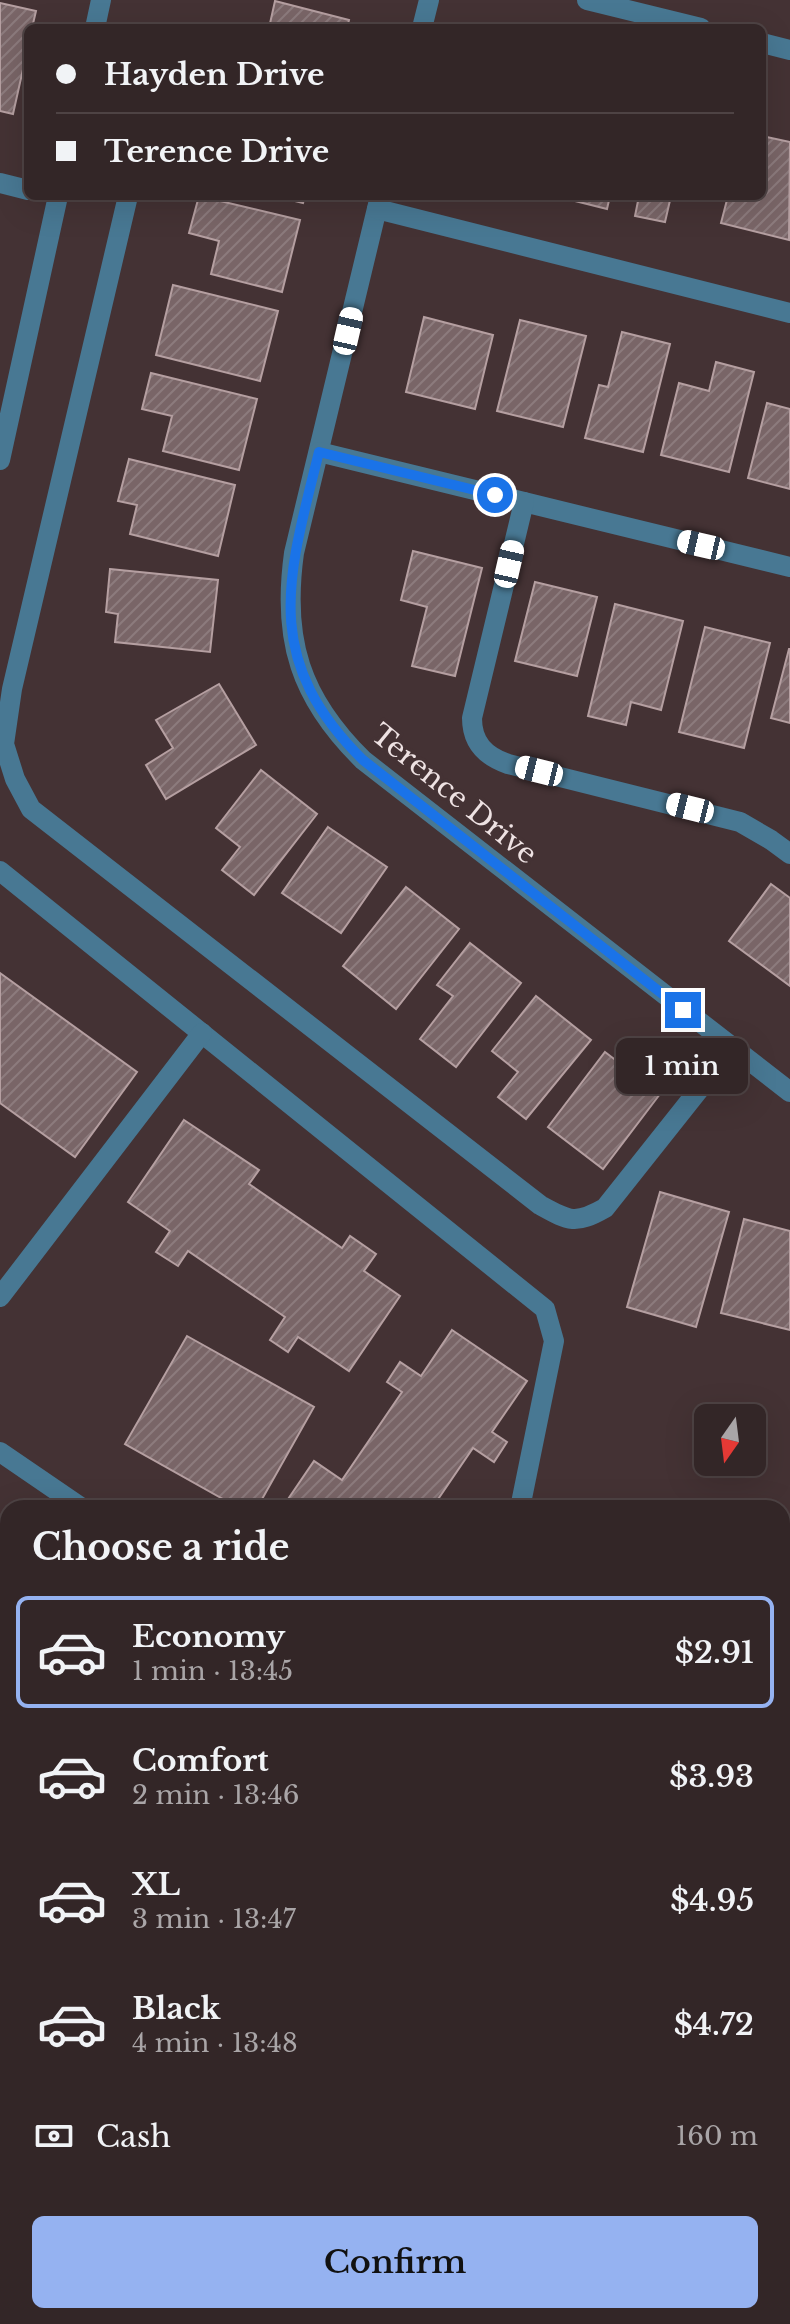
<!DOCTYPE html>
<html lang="en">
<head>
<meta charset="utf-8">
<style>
	:root { --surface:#332627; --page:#3b2e2f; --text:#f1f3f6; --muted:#a9a5a7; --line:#4e4344; --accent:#95b2f1 }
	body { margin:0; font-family:"Libre Baskerville",serif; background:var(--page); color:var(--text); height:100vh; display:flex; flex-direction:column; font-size:30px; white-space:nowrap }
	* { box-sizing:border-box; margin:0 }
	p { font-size:26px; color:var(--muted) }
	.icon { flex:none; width:44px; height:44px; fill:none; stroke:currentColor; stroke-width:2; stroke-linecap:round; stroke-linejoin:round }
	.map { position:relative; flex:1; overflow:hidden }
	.panel { position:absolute; left:0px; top:1500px; width:790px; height:824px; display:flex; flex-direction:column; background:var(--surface); border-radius:24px 24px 0 0; box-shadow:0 8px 32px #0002,0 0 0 2px var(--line) }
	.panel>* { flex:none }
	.top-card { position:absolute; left:24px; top:24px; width:742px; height:176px; border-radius:12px; box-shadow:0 8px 32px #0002,0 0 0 2px var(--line); display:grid; align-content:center; height:176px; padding:0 32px; background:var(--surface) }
	.needle { width:52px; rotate:194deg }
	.tools { position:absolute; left:694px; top:1404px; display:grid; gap:16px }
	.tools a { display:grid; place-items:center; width:72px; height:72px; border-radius:12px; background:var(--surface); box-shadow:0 8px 32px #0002,0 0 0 2px var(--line); font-size:40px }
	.end { position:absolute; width:36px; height:36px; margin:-18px; border:10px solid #1a73e8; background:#fff; box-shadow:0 0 0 4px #fff }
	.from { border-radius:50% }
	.bubble { position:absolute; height:56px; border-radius:12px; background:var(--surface); box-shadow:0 8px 32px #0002,0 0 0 2px var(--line); font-size:26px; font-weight:600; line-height:56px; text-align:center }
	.car { position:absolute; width:24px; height:48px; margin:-24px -12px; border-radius:10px; box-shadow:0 0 6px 2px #0007; background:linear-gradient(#fff 24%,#345 0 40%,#fff 0 76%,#345 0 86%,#fff 0) }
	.top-card b { display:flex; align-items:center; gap:28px; height:76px; font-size:30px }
	.top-card b+b { border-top:2px solid var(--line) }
	.top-card i { width:20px; height:20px; background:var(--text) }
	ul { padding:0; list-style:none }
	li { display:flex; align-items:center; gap:24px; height:112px; margin:0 16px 12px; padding:0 16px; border:4px solid transparent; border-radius:12px }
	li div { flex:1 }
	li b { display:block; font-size:30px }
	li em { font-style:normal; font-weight:600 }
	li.active { border-color:var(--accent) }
	li>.icon { width:72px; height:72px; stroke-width:1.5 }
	h2 { padding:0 32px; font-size:36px; line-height:96px }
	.pay { display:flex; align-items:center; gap:20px; height:88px; padding:0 32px; font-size:30px }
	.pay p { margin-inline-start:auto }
	.primary-button { display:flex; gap:16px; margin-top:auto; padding:16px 32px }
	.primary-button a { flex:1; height:92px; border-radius:12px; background:var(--accent); color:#111; font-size:32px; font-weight:600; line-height:92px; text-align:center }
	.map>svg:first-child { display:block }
	.forest { fill:url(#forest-firs) }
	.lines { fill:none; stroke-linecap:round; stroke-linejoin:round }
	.river { stroke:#002638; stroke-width:66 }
	.building { fill:url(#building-hatch); stroke:#b59fa1; stroke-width:2 }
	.minor { stroke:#487893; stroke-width:20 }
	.route { stroke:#1a73e8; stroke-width:10 }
	.labels { text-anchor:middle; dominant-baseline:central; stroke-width:7; stroke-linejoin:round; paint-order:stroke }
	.street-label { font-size:28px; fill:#eee2e3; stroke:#443234 }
</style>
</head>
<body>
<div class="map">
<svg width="790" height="2324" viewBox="0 0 790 2324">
	<defs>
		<pattern id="forest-firs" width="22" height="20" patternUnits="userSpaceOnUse" patternTransform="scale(2)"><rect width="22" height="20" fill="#79484f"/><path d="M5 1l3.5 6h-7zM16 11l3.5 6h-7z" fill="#8c6268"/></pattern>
		<pattern id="building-hatch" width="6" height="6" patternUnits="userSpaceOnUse" patternTransform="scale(2)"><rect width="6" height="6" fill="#796567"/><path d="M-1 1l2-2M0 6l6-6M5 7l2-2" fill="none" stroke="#8c7b7d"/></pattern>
	</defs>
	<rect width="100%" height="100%" fill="#443234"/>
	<!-- forest -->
	<polygon class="forest" points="0,1677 8,1684 8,2316 782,2316 782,2128 790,2129 790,2324 0,2324"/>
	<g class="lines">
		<!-- river -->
		<g class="river">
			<polyline points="0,1886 8,1885"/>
			<polyline points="307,2316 309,2324"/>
		</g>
	</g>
	<!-- building -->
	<g class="building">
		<polygon points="275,1 349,20 347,28 269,28"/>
		<polygon points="0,3 36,11 32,28 28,28 28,47 13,114 0,111"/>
		<polygon points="762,136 790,142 789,240 721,223 728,196 762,196"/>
		<polygon points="199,196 300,220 282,292 211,274 219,241 189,233"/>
		<polygon points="275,196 305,196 303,203"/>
		<polygon points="555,196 610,196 607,209"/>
		<polygon points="639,196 671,196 665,222 635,216"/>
		<polygon points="173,285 278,311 260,381 156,355"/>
		<polygon points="424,317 493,335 475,409 406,392"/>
		<polygon points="520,320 586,336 563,427 497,411"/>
		<polygon points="622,332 670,344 643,452 585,438 599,385 608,387"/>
		<polygon points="716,362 754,372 729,472 661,455 679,383 709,391"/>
		<polygon points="151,373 257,399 239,470 163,451 172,416 142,409"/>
		<polygon points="767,403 790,409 790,489 748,478"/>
		<polygon points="129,459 235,485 218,556 130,534 137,505 118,501"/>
		<polygon points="413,551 482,568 455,676 412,666 427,607 401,600"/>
		<polygon points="110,569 218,580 210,652 115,642 118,614 106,612"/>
		<polygon points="535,582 597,597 577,676 515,661"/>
		<polygon points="615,604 683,621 661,710 631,702 626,725 588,716"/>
		<polygon points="705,627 770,643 744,748 679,732"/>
		<polygon points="789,649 790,649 790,723 771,718"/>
		<polygon points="219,684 256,745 166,799 146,765 173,748 156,720"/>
		<polygon points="261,770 317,814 254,895 222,870 240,847 216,828"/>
		<polygon points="328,827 387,867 341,933 282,893"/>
		<polygon points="771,884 790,898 790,986 729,941"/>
		<polygon points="406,887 459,929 396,1009 343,966"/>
		<polygon points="470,943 521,983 456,1067 420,1039 453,996 437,985"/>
		<polygon points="0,973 137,1072 75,1157 0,1103"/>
		<polygon points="536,996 591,1040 526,1119 498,1097 518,1072 492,1051"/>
		<polygon points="605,1052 660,1094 603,1169 548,1127"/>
		<polygon points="184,1120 259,1170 249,1184 342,1248 350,1236 376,1254 364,1271 400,1296 349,1371 298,1337 288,1352 270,1340 285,1317 188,1251 178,1266 156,1252 170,1231 128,1202"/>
		<polygon points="660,1192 729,1212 696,1327 627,1307"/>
		<polygon points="744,1219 790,1231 790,1330 721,1313"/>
		<polygon points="452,1330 527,1381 492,1432 507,1442 494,1462 473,1448 432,1508 282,1508 314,1461 342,1480 402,1392 387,1382 400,1362 421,1376"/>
		<polygon points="187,1336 314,1407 257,1508 239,1508 125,1444"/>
		<polygon points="790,1518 790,1570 782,1558 782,1523"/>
		<polygon points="782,1611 790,1625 790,1637 782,1642"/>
		<polygon points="790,1847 790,1946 782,1949 782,1849"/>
	</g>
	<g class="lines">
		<!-- minor -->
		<g class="minor">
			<polyline points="587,0 701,28"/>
			<polyline points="95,28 101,0"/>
			<polyline points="422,28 429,0"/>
			<polyline points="762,43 790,50"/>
			<polyline points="0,183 28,190"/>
			<path d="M128,196L12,689L4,744L15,779L31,809L540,1205C569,1221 575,1225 605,1208L732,1048"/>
			<path d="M380,196L294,553C282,640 300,698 363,760L790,1092"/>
			<polyline points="377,209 790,313"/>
			<polyline points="319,452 790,567"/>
			<polyline points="0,460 58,196"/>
			<path d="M524,502L472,718C472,743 485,756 508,764L740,822L771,840L790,854"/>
			<polyline points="0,871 545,1309 554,1341 520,1508"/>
			<polyline points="0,1297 202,1033"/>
			<polyline points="0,1452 82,1508"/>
			<polyline points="0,1596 8,1602"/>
			<polyline points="782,1751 790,1747"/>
			<polyline points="782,2010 790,2007"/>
		</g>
	</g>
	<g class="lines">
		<!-- route -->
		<path class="route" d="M495,495L319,452C288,577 260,658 363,760L683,1010"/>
	</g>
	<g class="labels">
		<!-- street labels -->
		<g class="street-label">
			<text transform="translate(454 794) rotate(39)">Terence Drive</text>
		</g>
	</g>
</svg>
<div class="tools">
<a><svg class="needle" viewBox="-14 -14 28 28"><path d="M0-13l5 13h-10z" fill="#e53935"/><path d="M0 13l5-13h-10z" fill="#a9a5a7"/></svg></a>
</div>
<i class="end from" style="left:495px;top:495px"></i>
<i class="end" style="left:683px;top:1010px"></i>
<div class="bubble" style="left:616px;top:1038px;width:132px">1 min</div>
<i class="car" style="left:348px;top:331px;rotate:13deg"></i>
<i class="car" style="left:701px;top:545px;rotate:283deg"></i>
<i class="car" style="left:509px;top:564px;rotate:13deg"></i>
<i class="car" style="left:539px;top:771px;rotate:284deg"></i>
<i class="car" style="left:690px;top:808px;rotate:284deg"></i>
<div class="top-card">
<b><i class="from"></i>Hayden Drive</b>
<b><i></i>Terence Drive</b>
</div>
<section class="panel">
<h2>Choose a ride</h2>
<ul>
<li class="active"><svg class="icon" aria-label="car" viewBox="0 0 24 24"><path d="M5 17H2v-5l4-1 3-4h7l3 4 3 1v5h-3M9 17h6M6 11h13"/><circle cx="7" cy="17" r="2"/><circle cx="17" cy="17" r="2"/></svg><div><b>Economy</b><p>1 min · 13:45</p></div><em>$2.91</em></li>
<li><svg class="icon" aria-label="car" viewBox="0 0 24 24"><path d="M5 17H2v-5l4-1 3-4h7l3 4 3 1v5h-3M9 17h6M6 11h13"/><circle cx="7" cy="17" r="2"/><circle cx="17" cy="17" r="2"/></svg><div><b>Comfort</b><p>2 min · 13:46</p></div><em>$3.93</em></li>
<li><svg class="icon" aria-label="car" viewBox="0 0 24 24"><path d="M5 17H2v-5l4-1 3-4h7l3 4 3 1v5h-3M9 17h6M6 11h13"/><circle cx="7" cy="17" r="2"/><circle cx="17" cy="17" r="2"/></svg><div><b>XL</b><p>3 min · 13:47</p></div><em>$4.95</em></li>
<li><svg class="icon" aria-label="car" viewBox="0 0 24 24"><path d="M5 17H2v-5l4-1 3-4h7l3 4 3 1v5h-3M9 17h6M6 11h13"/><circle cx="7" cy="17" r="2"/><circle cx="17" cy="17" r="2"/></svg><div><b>Black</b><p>4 min · 13:48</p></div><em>$4.72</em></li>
</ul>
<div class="pay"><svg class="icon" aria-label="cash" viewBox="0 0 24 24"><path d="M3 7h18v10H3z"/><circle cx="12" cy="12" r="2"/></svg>Cash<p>160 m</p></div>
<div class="primary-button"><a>Confirm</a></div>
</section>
</div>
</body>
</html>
